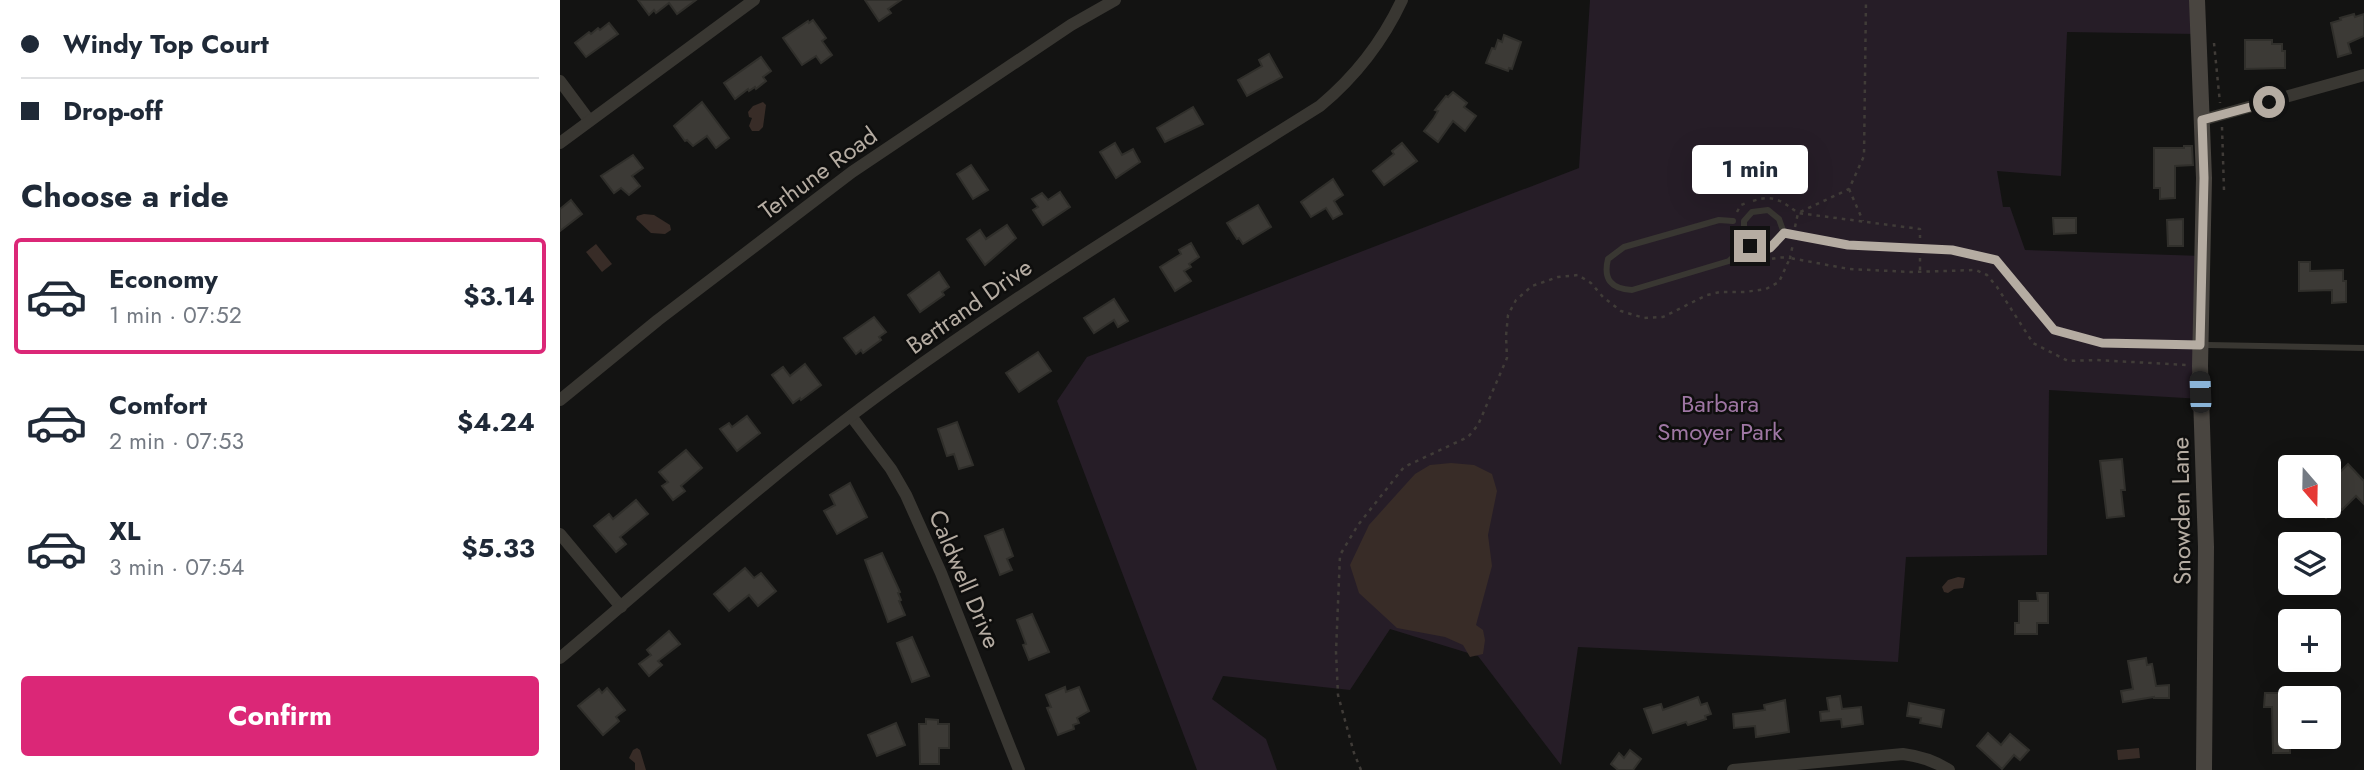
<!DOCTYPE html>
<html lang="en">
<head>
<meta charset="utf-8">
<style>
	:root { --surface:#fff; --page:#f6f6f7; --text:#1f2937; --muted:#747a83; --line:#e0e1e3; --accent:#db2777 }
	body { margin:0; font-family:Jost,sans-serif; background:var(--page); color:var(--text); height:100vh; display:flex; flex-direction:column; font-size:26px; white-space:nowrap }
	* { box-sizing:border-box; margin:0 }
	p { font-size:23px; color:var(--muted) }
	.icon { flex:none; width:38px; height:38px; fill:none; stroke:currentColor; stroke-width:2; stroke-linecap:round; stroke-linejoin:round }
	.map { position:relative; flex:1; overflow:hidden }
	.panel { display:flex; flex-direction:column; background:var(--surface); width:560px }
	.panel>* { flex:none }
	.guide { display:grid; align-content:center; height:154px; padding:0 21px; background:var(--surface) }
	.needle { width:46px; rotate:160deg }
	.fabs { position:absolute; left:1718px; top:455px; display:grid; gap:14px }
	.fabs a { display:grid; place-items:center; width:63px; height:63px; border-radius:7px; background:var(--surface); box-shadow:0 7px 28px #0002; font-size:35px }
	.end { position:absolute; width:32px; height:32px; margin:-16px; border:9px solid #b5aca2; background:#111; box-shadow:0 0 0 4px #111 }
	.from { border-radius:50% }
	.bubble { position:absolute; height:49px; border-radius:7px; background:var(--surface); box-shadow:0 7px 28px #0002; font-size:23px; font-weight:700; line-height:49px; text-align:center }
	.car { position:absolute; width:21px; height:42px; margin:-21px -10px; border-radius:9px; box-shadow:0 0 5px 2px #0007; background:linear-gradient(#222 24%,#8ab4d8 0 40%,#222 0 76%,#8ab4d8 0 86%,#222 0) }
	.guide b { display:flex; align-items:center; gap:24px; height:66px; font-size:26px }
	.guide b+b { border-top:2px solid var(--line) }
	.guide i { width:18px; height:18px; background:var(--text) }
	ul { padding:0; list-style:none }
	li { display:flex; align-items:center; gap:21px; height:116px; margin:0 14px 10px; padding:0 7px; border:4px solid transparent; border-radius:7px }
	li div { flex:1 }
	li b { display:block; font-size:26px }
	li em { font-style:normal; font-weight:700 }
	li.selected { border-color:var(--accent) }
	li>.icon { width:63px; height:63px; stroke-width:1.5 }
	h2 { padding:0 21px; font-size:32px; line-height:84px }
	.cta { display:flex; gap:14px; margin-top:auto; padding:14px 21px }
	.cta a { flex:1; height:80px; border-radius:7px; background:var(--accent); color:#fff; font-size:28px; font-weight:700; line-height:80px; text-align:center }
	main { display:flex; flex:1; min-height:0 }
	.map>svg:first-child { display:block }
	.green { fill:#261d27 }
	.water { fill:#382c27 }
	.building { fill:#3c3a36; stroke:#302f2b; stroke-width:2 }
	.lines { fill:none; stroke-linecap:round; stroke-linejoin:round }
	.path { stroke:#403c38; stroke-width:2.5; stroke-dasharray:3.5 5; stroke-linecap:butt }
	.lane { stroke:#393732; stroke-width:6 }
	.street { stroke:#393732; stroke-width:12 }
	.secondary { stroke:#494540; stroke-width:16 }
	.route { stroke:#b5aca2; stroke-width:9 }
	.labels { text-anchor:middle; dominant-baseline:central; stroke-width:5; stroke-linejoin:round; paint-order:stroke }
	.street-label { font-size:24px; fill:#b5aca2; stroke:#0e0e0d }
	.park-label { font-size:24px; fill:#9e76a3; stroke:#0e0e0d }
</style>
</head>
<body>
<main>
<section class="panel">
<div class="guide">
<b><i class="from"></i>Windy Top Court</b>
<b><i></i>Drop-off</b>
</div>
<h2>Choose a ride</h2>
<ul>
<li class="selected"><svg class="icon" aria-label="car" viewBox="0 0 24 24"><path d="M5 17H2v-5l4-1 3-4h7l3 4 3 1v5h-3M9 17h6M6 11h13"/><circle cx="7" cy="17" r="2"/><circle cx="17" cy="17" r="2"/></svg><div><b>Economy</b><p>1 min · 07:52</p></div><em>$3.14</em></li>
<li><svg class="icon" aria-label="car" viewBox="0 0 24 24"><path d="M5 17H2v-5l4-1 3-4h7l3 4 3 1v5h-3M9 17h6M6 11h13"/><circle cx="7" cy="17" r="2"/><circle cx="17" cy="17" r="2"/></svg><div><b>Comfort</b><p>2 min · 07:53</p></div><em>$4.24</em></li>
<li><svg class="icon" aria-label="car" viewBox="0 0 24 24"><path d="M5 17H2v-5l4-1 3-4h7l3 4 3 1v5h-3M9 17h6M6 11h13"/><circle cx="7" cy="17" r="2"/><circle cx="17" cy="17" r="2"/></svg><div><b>XL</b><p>3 min · 07:54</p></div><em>$5.33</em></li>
</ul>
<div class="cta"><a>Confirm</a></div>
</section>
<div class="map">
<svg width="1804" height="770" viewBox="0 0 1804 770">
	<rect width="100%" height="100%" fill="#131312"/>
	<!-- green -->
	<polygon class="green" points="1030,0 1636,0 1636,34 1507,32 1501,176 1437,171 1443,207 1450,207 1465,250 1642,256 1642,399 1489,390 1487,555 1346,557 1338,662 1018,647 1001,765 918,656 830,629 790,690 663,676 652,699 706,739 717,770 637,770 497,401 527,357 1019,168"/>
	<!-- water -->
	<g class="water">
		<polygon points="203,102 206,105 203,127 199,131 192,131 189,126 192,118 189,117 188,112 193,106"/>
		<polygon points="84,214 94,215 110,225 111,230 105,234 91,233 76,219 77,216"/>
		<polygon points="36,244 52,264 42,272 26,252"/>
		<polygon points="891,463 914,465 932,474 937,491 928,535 932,566 916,625 923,630 925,640 923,654 910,657 903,645 885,637 837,628 799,593 790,565 809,525 855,474 870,465"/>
		<polygon points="1398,577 1405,578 1403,588 1394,589 1388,593 1384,592 1382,587 1388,580"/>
		<polygon points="77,748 80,750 86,770 75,770 75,763 69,758 73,750"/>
		<polygon points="1579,748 1580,758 1558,760 1557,750"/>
	</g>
	<!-- building -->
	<g class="building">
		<polygon points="78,0 136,0 117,14 109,3 96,13 94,10 89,15"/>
		<polygon points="305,0 341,0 328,9 331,13 319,21"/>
		<polygon points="1794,14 1795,17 1804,14 1804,36 1788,43 1791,53 1778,57 1771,23 1781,20 1780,18"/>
		<polygon points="253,20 266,38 262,41 272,55 261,63 256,56 242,65 223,38 248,21 249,23"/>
		<polygon points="49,23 58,34 26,57 15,43 29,32 31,34 38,28 40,30"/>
		<polygon points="944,35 961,42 952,69 949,68 948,71 926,63 932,48 935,49 938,40 942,42"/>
		<polygon points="1685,40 1712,40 1712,44 1722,44 1722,51 1725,51 1725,68 1685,69"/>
		<polygon points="709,54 722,77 687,96 678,80 702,66 699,60"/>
		<polygon points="201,57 211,71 203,77 206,81 196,89 195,87 189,91 188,89 175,99 164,83"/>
		<polygon points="893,92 907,103 904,107 916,116 905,131 893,121 878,142 864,131 874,118 878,111 875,110 886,96 888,97"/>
		<polygon points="142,102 169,138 156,148 147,136 133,146 127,140 125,141 114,126"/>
		<polygon points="633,107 643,124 605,142 597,128"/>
		<polygon points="555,143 562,155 573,149 580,162 556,178 540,152"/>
		<polygon points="842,143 857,161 824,185 813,171 834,154 832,151"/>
		<polygon points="1624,146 1632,146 1633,165 1615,166 1615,198 1600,199 1600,188 1594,188 1594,148 1624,148"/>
		<polygon points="73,155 83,168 72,176 80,186 69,195 61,188 54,193 41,176"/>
		<polygon points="411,165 428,190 413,199 397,174"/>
		<polygon points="773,179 783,195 774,201 782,214 773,219 766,208 751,217 741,202"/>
		<polygon points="500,192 510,207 483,225 473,210 478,207 472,199 482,193 488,200"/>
		<polygon points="11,200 22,214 0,231 0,209"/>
		<polygon points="698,205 711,227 683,244 679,238 677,239 667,223"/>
		<polygon points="1493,218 1516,218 1516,233 1494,234"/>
		<polygon points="1623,219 1623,246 1608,246 1607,220"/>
		<polygon points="447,225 456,238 425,265 407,239 420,230 426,239"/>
		<polygon points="631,243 639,257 629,264 631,267 624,271 631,281 615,291 600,267 621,254 619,250"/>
		<polygon points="1739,262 1750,262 1750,271 1783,270 1783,281 1786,281 1786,302 1772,303 1772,290 1739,291"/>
		<polygon points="379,272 389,287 382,292 384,295 360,312 348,295"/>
		<polygon points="554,299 568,321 558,327 554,320 534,333 524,318"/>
		<polygon points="314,317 326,332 319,337 321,340 303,353 301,350 296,354 284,338"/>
		<polygon points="478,352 491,371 459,392 446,373"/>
		<polygon points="245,364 261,385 241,400 240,398 233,403 212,375 223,367 230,376"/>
		<polygon points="187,416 200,433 177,451 160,429 169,423 172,427"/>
		<polygon points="397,422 413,465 399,469 394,454 387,456 378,429"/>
		<polygon points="126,450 142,468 121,486 125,491 113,500 102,486 108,482 99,472"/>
		<polygon points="1562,459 1565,490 1561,490 1564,516 1547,518 1540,461"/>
		<polygon points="1788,464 1804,481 1804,504 1796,496 1782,510 1778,506 1766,518 1754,506 1769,506 1769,483"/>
		<polygon points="290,483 307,517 277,534 264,511 275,505 270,495"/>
		<polygon points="76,500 88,514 60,537 66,544 56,552 34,526 49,514 53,519"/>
		<polygon points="443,529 453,556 447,559 452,570 440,575 425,536"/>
		<polygon points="322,553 340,592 338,593 341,600 339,601 345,615 328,622 305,560"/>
		<polygon points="185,568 194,578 201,573 216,591 198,606 189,595 169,611 154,594"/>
		<polygon points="1477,593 1488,593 1488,623 1477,623 1477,634 1455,634 1455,623 1459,623 1459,601 1478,601"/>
		<polygon points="472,614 489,652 469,660 463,645 466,644 457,620"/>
		<polygon points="109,631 120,644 98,661 102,665 89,676 79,664 91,655 87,650"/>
		<polygon points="352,637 369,676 352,682 337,643"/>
		<polygon points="1586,658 1587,665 1592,664 1596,686 1609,685 1609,698 1594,698 1594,697 1563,702 1561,691 1573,689 1568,661"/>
		<polygon points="505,687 506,692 519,687 529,711 517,718 519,723 513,725 514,729 498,735 487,708 491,707 486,695"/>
		<polygon points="47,688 65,710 56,717 59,721 43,735 18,706 39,689 42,693"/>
		<polygon points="1705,693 1724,693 1723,708 1727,708 1727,736 1730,736 1730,753 1713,753 1712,707 1704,707"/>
		<polygon points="1280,696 1282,709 1301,707 1303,724 1282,727 1281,719 1261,721 1260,712 1269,711 1267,698"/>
		<polygon points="1138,697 1141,705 1147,703 1151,714 1145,716 1146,719 1128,725 1126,722 1093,733 1084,709 1101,704 1103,710"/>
		<polygon points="1225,700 1229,732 1196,737 1195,726 1174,728 1173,714 1205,710 1204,705"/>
		<polygon points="1349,703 1384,710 1381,727 1360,723 1361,718 1347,716"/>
		<polygon points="366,719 378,720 378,724 389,724 389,748 379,748 379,764 360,764 359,724 366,724"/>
		<polygon points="336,723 345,745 317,756 308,735"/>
		<polygon points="1428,733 1441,745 1450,734 1469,750 1460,760 1454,755 1442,769 1417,746"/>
		<polygon points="1070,750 1081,759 1073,770 1058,770 1051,764 1059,753 1064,758"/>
	</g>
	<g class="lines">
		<!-- path -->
		<g class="path">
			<polyline points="1654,43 1660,103"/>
			<polyline points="1662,127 1664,190"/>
			<polyline points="1289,189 1303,221"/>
			<path d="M1193,201C1213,194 1222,201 1238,213L1360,229V238"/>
			<polyline points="1177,212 1181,205 1186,203"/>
			<polyline points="1235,227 1238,213 1289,189 1304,156 1306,0"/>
			<polyline points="1172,231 1172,239 1176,244"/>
			<path d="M1187,258C1204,265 1213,255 1230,258L1233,244"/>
			<polyline points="1360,258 1360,271"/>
			<polyline points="801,770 794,753 778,695 776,652 780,555 798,525 844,467 908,437 918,425 947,358 946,336 948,315 956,300 972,286 998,277 1018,275 1031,283 1043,297 1061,311 1084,318 1103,317 1147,295 1160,292 1185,292 1206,289 1219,282 1230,258 1289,269 1351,272 1416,270 1427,275 1437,287 1473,343 1508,361 1537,360 1626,365"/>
		</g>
		<!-- lane -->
		<g class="lane">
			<path d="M1173,221L1159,220L1064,247L1048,259C1043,279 1051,289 1072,290L1169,261L1181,250"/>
			<polyline points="1224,233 1211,248 1200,249 1190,246 1184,233 1184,221 1192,212 1208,210 1219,219 1224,233 1288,245 1392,250 1436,260 1494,330 1542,343 1804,348"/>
		</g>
		<!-- street -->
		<g class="street">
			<polyline points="0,81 29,120"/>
			<polyline points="1642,120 1804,75"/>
			<polyline points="0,143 194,0"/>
			<polyline points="0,400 98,320 292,172 511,25 555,0"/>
			<polyline points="291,416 331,469 346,495 381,573 459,770"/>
			<polyline points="0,534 61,607"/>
			<path d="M0,658C109,566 215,470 331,386C469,286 615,197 760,106C796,76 822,43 842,0"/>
			<path d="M1173,770L1343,754C1359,756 1375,761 1389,770"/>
		</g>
		<!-- secondary -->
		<polyline class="secondary" points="1637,0 1644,178 1640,366 1646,547 1644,770"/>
	</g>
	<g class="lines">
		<!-- route -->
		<polyline class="route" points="1190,246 1200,249 1210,248 1224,233 1288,245 1392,250 1436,260 1494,330 1542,343 1640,345 1644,178 1642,120 1709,102"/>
	</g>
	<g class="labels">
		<!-- street labels -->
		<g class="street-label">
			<text transform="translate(258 173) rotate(-36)">Terhune Road</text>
			<text transform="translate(409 306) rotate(-35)">Bertrand Drive</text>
			<text transform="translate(1621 511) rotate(-91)">Snowden Lane</text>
			<text transform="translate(405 579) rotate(67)">Caldwell Drive</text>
		</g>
		<!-- park labels -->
		<g class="park-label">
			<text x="1160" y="403">Barbara<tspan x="1160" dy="28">Smoyer Park</tspan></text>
		</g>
	</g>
</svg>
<div class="fabs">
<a><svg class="needle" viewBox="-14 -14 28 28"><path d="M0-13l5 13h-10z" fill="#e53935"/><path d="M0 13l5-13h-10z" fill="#747a83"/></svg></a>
<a><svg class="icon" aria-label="layers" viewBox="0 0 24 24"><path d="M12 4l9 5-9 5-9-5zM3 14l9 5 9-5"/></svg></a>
<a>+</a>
<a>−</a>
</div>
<i class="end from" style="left:1709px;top:102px"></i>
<i class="end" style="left:1190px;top:246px"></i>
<div class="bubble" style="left:1132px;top:145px;width:116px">1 min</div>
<i class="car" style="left:1640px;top:392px;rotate:358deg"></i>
</div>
</main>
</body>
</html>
